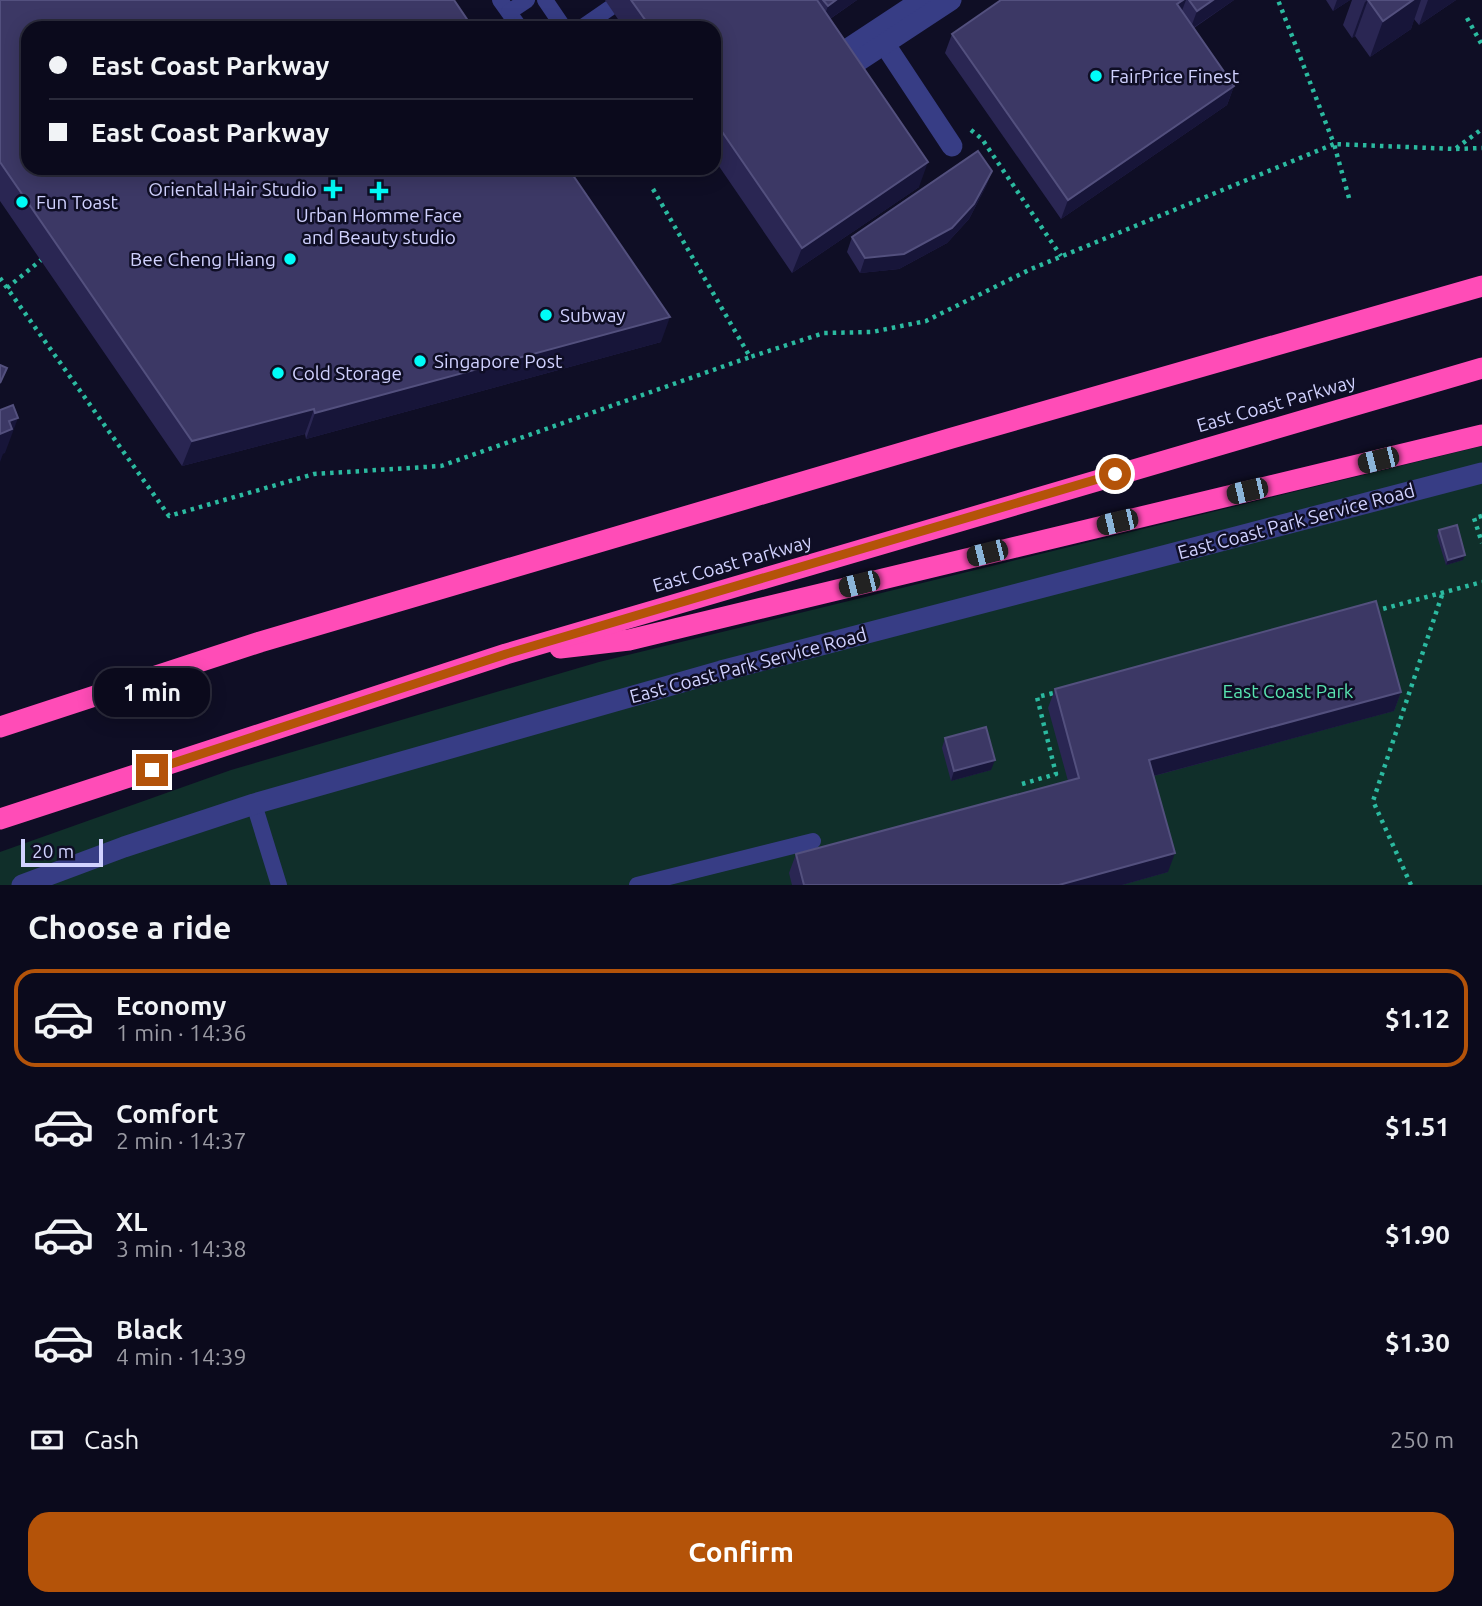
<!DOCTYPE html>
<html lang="en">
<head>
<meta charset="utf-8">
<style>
	:root { --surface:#0b0a1c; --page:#141325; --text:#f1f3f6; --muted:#9a9aa3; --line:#2b2b3b; --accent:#b45309 }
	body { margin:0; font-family:Ubuntu,sans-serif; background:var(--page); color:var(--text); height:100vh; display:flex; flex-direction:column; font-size:26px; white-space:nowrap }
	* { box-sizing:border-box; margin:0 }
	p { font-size:23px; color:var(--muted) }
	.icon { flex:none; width:38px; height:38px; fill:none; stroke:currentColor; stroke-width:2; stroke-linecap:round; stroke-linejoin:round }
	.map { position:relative; height:885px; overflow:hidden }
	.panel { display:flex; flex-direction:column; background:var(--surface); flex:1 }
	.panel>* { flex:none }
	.guide { position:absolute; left:21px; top:21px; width:700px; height:154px; border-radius:21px; box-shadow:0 4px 18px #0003,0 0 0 2px var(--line); display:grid; align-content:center; height:154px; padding:0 28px; background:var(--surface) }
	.scale { position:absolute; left:21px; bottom:18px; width:82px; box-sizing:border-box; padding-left:7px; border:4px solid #d1d2ff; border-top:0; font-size:19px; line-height:24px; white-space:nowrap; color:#d1d2ff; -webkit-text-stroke:5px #0f0e25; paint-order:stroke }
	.end { position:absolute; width:32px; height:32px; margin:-16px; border:9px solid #b45309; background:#fff; box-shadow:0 0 0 4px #fff }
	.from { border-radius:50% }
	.bubble { position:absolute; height:49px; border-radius:21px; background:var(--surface); box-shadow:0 4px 18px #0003,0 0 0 2px var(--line); font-size:23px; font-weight:700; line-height:49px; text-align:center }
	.car { position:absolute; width:21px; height:42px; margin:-21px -10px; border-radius:9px; box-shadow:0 0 5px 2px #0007; background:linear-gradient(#222 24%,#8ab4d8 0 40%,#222 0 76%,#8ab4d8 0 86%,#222 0) }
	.guide b { display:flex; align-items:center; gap:24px; height:66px; font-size:26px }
	.guide b+b { border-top:2px solid var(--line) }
	.guide i { width:18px; height:18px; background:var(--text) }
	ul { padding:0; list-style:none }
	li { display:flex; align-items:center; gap:21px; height:98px; margin:0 14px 10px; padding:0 14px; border:4px solid transparent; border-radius:21px }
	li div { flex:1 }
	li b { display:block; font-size:26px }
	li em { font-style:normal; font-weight:700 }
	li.active { border-color:var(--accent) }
	li>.icon { width:63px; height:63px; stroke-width:1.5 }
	h2 { padding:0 28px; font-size:32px; line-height:84px }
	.pay { display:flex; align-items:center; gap:18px; height:77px; padding:0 28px; font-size:26px }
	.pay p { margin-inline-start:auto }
	.action { display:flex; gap:14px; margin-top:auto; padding:14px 28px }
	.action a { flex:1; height:80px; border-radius:21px; background:var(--accent); color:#fff; font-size:28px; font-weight:700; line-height:80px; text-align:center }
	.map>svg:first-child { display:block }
	.green { fill:#102f2a }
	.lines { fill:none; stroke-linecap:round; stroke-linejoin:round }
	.path { stroke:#2bbaa0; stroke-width:4.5; stroke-dasharray:3.5 5; stroke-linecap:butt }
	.lane { stroke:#373d85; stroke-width:16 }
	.street { stroke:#373d85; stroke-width:21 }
	.highway { stroke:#ff4cb7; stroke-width:21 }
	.wall { fill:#2a2653 }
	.shaded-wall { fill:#171539 }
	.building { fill:#3c3865; stroke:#53507e; stroke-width:2 }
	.route { stroke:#b45309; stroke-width:9 }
	.poi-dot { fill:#00fcf8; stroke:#0f0e25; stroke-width:2.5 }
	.labels { text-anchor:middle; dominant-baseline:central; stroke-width:5; stroke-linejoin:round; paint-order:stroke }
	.poi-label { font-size:19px; fill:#d1d2ff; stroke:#0f0e25; text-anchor:start }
	.street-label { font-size:19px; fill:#d1d2ff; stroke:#0f0e25 }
	.park-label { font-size:19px; fill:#59e3b0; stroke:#0f0e25 }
</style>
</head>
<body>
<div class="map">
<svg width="1482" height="885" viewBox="0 0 1482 885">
	<rect width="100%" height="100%" fill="#0f0e25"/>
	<!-- green -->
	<polygon class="green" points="1482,446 1482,885 0,885 0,852 231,770 599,662"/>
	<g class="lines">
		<!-- path -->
		<g class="path">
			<polyline points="1467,18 1482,45"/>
			<polyline points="971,130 982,139 1061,256"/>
			<polyline points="1456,149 1482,148"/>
			<polyline points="653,189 750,357 824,333 872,332 926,321 1031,269 1334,144 1278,0"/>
			<polyline points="1349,198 1334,144 1455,149 1482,129"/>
			<polyline points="0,278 169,516 314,474 441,466 750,357"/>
			<polyline points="7,288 41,260"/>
			<polyline points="1482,516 1474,518 1482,543"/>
			<polyline points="1375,611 1482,582"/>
			<polyline points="1022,784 1056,774 1037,697 1058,692"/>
			<polyline points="1411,885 1373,801 1443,592"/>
		</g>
		<!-- lane -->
		<g class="lane">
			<polyline points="500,0 520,28"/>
			<polyline points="545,0 564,28"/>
			<polyline points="509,12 527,0"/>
			<polyline points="581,28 610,8"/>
			<polyline points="254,804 279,885"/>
			<polyline points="637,885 813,841"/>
		</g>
		<!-- street -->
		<g class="street">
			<polyline points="876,31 952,146"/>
			<polyline points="831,60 922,0"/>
			<polyline points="840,73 951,0"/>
			<polyline points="22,885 124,847 254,804 721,671 1482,473"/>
		</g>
		<!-- highway -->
		<g class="highway">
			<polyline points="560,648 629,640 1482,435"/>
			<polyline points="0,727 260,642 952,438 1482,286"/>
			<polyline points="0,819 506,654 1482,368"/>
		</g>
	</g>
	<!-- wall -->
	<g class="wall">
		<polygon points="0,0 661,342 306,439 305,434 182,466 0,201"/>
		<polygon points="605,0 857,0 830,19 919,187 792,273 714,159 714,28 624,28"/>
		<polygon points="1001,0 1234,0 1194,28 1234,86 1227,105 1061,219 945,53 952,34"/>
		<polygon points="1326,0 1350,0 1333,11"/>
		<polygon points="1352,0 1456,0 1419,25 1414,19 1411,29 1370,57 1355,36 1352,38 1343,25"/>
		<polygon points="992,171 986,186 969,219 947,243 899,269 860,273 847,252 852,237"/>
		<polygon points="1439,530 1463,560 1446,565 1437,536"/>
		<polygon points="1055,689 1401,692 1394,711 1154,776 1168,872 1122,885 792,885 789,873 796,854 1068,781 1048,708"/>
		<polygon points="945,738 991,770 951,781 942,748"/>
	</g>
	<!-- shaded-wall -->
	<g class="shaded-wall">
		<polygon points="836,0 857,0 821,25 828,6"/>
		<polygon points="1183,0 1186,0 1180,16 1177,4"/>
		<polygon points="1213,0 1234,0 1190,30 1197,11"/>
		<polygon points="1337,0 1350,0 1333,11"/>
		<polygon points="1368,0 1355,36 1352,38 1365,2"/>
		<polygon points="1413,0 1421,0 1411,29 1370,57 1383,21"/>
		<polygon points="1428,0 1456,0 1419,25"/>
		<polygon points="1234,86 1227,105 1061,219 1068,200"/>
		<polygon points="928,162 919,187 792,273 802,248"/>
		<polygon points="992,171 986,186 969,219 947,243 899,269 860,273 865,258"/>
		<polygon points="670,317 661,342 306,439 315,413"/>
		<polygon points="314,409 305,434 182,466 192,441"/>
		<polygon points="18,418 5,453 3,454 0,462 0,434 9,421"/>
		<polygon points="1465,555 1463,560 1446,565 1448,560"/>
		<polygon points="1401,692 1394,711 1142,779 1149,760"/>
		<polygon points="995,760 991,770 951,781 954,771"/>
		<polygon points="1175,853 1168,872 1122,885 1059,885"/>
	</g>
	<!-- building -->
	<g class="building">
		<polygon points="0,0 454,0 473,28 28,28 28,168 568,168 670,317 315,413 314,409 192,441 0,162"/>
		<polygon points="631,0 817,0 928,162 802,248 714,120 714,28 651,28"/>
		<polygon points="823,0 836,0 828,6"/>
		<polygon points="1001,0 1183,0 1177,4 1234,86 1068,200 952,34"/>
		<polygon points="1189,0 1213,0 1197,11"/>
		<polygon points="1368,0 1413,0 1383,21"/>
		<polygon points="978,151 992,171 974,204 952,228 904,254 865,258 852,237"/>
		<polygon points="0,365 7,368 0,383"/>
		<polygon points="13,405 18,418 9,421 12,429 0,434 0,410"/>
		<polygon points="1457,525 1465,555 1448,560 1439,530"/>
		<polygon points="1376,601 1401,692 1149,760 1175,853 1059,885 804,885 796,854 1079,778 1055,689"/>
		<polygon points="986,727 995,760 954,771 945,738"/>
	</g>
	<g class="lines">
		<!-- route -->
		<polyline class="route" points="152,770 506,654 1115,474"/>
	</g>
	<!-- markers -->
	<g class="poi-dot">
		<circle cx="1096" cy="76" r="7"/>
		<path d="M329.5 178.5h7v7h7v7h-7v7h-7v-7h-7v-7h7z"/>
		<path d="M375.5 180.5h7v7h7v7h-7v7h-7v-7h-7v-7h7z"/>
		<circle cx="22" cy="202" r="7"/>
		<circle cx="290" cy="259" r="7"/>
		<circle cx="546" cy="315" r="7"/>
		<circle cx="420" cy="361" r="7"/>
		<circle cx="278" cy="373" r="7"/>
	</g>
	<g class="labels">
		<!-- poi labels -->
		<g class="poi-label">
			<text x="1110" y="76">FairPrice Finest</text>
			<text x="317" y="189" text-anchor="end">Oriental Hair Studio</text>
			<text x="36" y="202">Fun Toast</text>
			<text x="379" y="215" text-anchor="middle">Urban Homme Face<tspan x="379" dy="22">and Beauty studio</tspan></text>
			<text x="276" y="259" text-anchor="end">Bee Cheng Hiang</text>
			<text x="560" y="315">Subway</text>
			<text x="434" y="361">Singapore Post</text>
			<text x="292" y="373">Cold Storage</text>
		</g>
		<!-- street labels -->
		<g class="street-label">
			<text transform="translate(1276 403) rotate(-16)">East Coast Parkway</text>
			<text transform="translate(1296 521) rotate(-15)">East Coast Park Service Road</text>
			<text transform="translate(732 563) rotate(-16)">East Coast Parkway</text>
			<text transform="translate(748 665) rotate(-15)">East Coast Park Service Road</text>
		</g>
		<!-- park labels -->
		<g class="park-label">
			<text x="1288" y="691">East Coast Park</text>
		</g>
	</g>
</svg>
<div class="scale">20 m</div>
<i class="end from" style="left:1115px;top:474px"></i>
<i class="end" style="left:152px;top:770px"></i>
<div class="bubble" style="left:94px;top:668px;width:116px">1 min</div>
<i class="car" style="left:1378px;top:460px;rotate:256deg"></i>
<i class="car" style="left:1247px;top:491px;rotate:257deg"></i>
<i class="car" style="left:1117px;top:522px;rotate:257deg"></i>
<i class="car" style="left:987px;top:553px;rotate:256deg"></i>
<i class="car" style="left:859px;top:584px;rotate:256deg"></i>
<div class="guide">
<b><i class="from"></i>East Coast Parkway</b>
<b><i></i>East Coast Parkway</b>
</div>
</div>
<section class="panel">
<h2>Choose a ride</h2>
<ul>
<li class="active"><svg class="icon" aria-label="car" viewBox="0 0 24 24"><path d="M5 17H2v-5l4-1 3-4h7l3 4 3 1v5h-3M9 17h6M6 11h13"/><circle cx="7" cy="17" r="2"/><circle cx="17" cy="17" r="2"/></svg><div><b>Economy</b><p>1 min · 14:36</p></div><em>$1.12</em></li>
<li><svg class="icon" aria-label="car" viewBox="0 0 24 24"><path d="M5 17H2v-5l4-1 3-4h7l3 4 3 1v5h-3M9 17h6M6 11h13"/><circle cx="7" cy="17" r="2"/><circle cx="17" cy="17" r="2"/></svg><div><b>Comfort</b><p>2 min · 14:37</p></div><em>$1.51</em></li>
<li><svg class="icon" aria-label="car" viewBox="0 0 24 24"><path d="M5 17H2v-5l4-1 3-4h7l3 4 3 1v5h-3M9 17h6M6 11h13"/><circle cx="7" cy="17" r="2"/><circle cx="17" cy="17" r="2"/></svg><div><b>XL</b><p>3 min · 14:38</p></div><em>$1.90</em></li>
<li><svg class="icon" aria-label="car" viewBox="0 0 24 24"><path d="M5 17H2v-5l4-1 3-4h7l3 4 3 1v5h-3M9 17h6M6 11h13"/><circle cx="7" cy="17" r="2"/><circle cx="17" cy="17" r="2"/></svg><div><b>Black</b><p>4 min · 14:39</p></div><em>$1.30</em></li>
</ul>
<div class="pay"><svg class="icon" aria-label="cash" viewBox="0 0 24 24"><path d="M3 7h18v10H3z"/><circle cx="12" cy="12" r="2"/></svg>Cash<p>250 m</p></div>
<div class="action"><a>Confirm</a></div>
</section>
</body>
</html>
